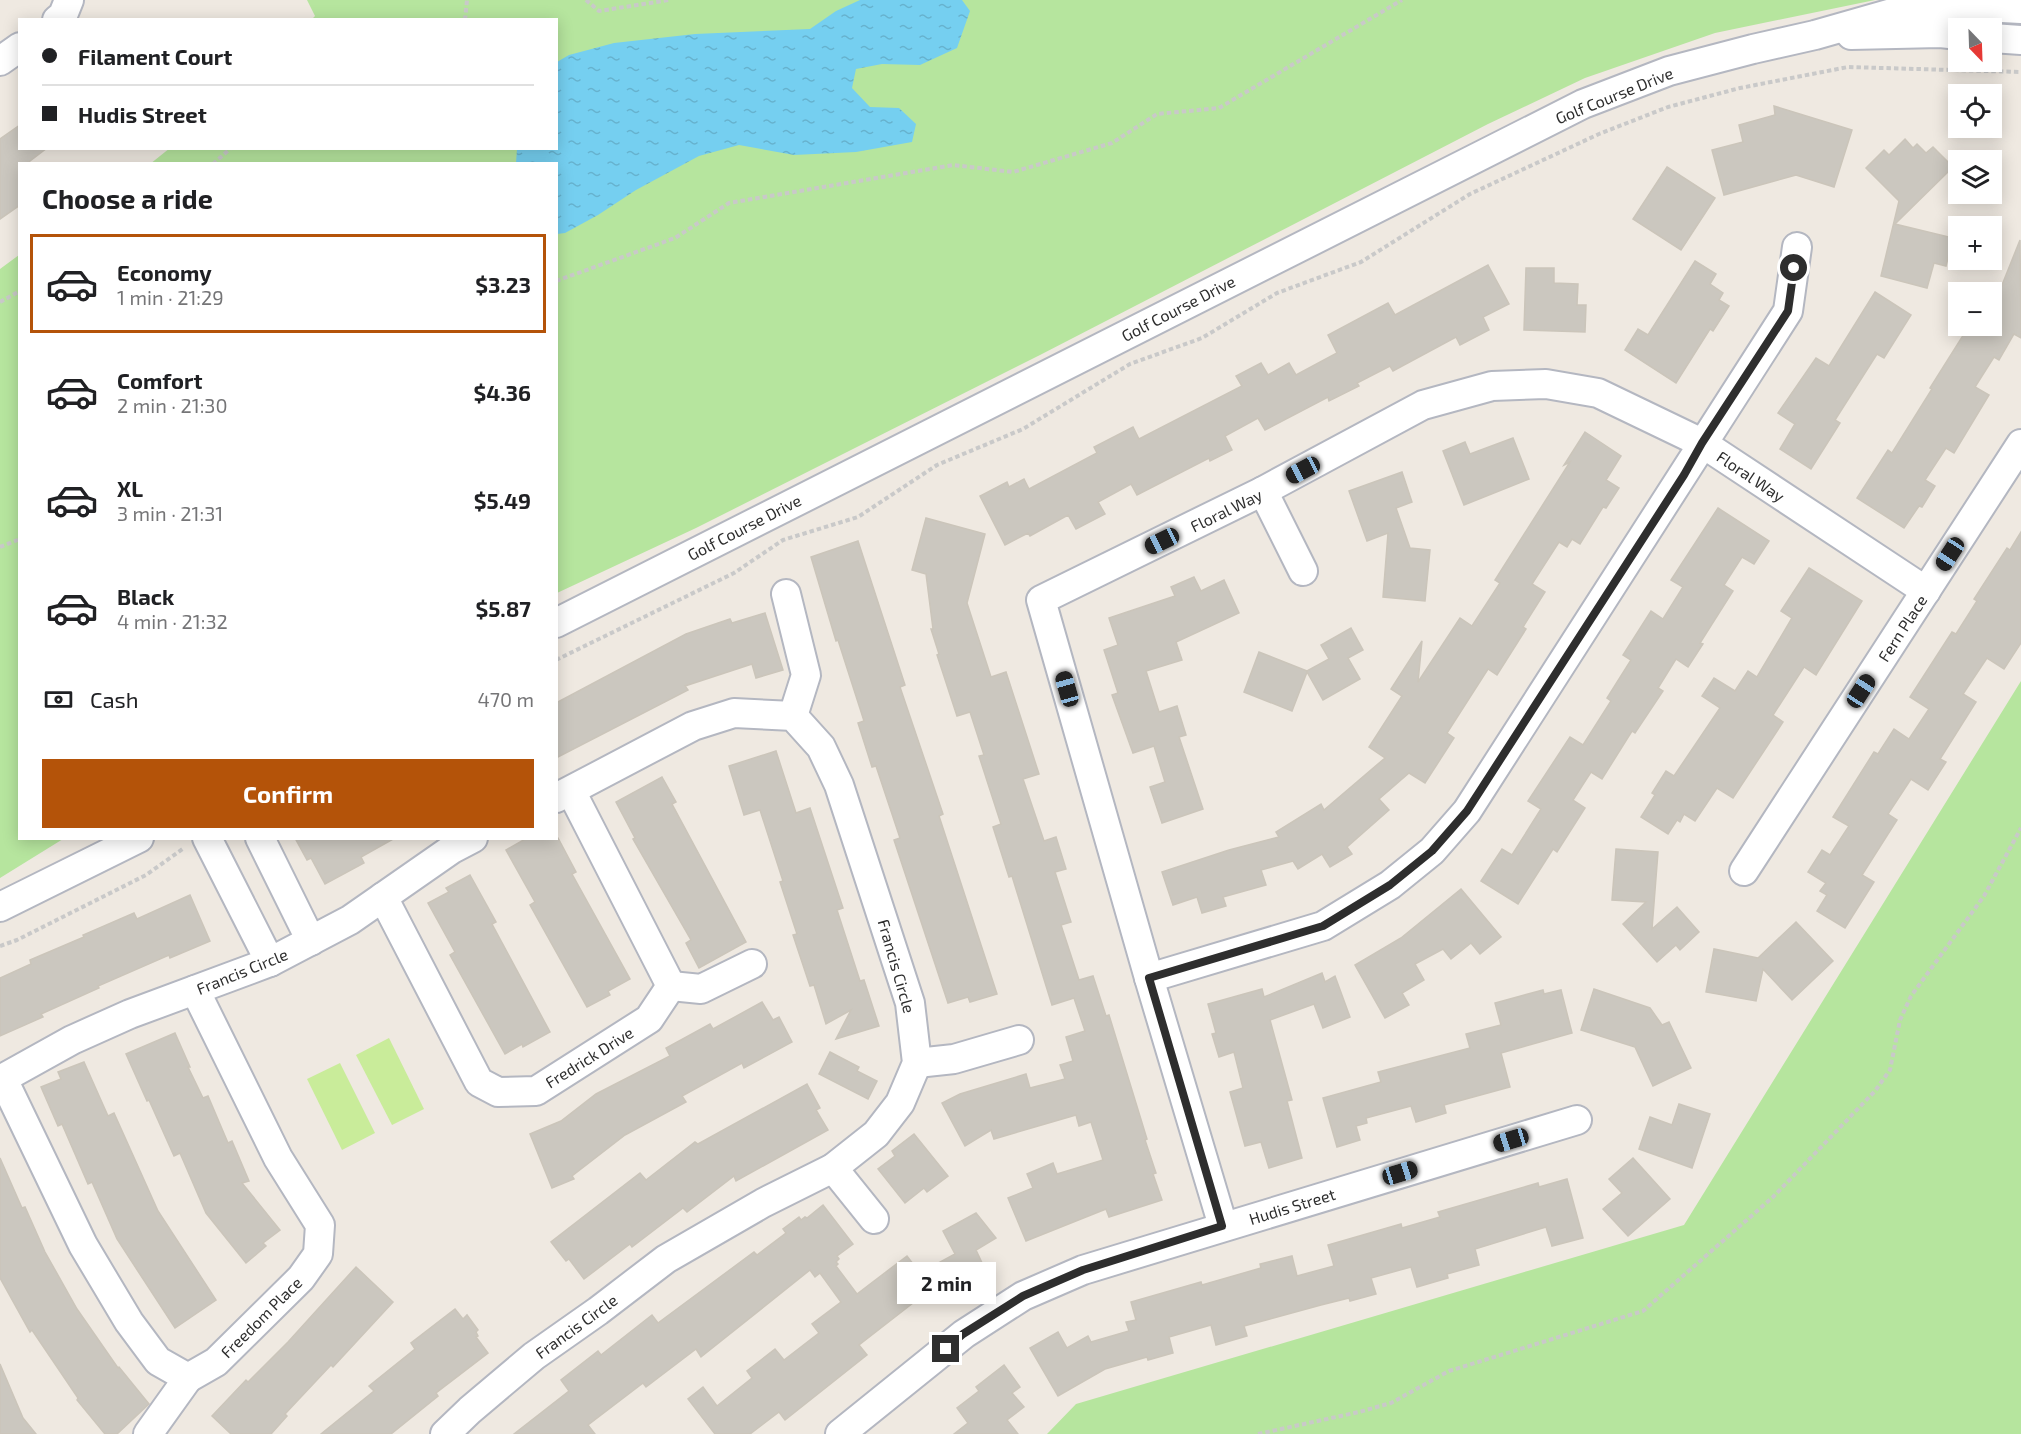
<!DOCTYPE html>
<html lang="en">
<head>
<meta charset="utf-8">
<style>
	:root { --surface:#fff; --page:#f2f2f2; --text:#202124; --muted:#757577; --line:#e0e0e0; --accent:#b45309 }
	body { margin:0; font-family:"Exo 2",sans-serif; background:var(--page); color:var(--text); height:100vh; display:flex; flex-direction:column; font-size:22px; white-space:nowrap }
	* { box-sizing:border-box; margin:0 }
	p { font-size:20px; color:var(--muted) }
	.icon { flex:none; width:33px; height:33px; fill:none; stroke:currentColor; stroke-width:2; stroke-linecap:round; stroke-linejoin:round }
	.map { position:relative; flex:1; overflow:hidden }
	.sheet { position:absolute; left:18px; top:162px; width:540px; height:678px; display:flex; flex-direction:column; background:var(--surface); border-radius:0px; box-shadow:0 3px 15px #0003 }
	.sheet>* { flex:none }
	.hud { position:absolute; left:18px; top:18px; width:540px; height:132px; border-radius:0px; box-shadow:0 3px 15px #0003; display:grid; align-content:center; height:132px; padding:0 24px; background:var(--surface) }
	.needle { width:39px; rotate:157deg }
	.controls { position:absolute; left:1948px; top:18px; display:grid; gap:12px }
	.controls a { display:grid; place-items:center; width:54px; height:54px; border-radius:0px; background:var(--surface); box-shadow:0 3px 15px #0003; font-size:30px }
	.end { position:absolute; width:27px; height:27px; margin:-14px; border:8px solid #2e2e2e; background:#fff; box-shadow:0 0 0 3px #fff }
	.from { border-radius:50% }
	.bubble { position:absolute; height:42px; border-radius:0px; background:var(--surface); box-shadow:0 3px 15px #0003; font-size:20px; font-weight:700; line-height:42px; text-align:center }
	.car { position:absolute; width:18px; height:36px; margin:-18px -9px; border-radius:8px; box-shadow:0 0 4px 2px #0007; background:linear-gradient(#222 24%,#8ab4d8 0 40%,#222 0 76%,#8ab4d8 0 86%,#222 0) }
	.hud b { display:flex; align-items:center; gap:21px; height:57px; font-size:22px }
	.hud b+b { border-top:2px solid var(--line) }
	.hud i { width:15px; height:15px; background:var(--text) }
	ul { padding:0; list-style:none }
	li { display:flex; align-items:center; gap:18px; height:99px; margin:0 12px 9px; padding:0 12px; border:3px solid transparent; border-radius:0px }
	li div { flex:1 }
	li b { display:block; font-size:22px }
	li em { font-style:normal; font-weight:700 }
	li.selected { border-color:var(--accent) }
	li>.icon { width:54px; height:54px; stroke-width:1.5 }
	h2 { padding:0 24px; font-size:27px; line-height:72px }
	.pay { display:flex; align-items:center; gap:15px; height:66px; padding:0 24px; font-size:22px }
	.pay p { margin-inline-start:auto }
	.primary-button { display:flex; gap:12px; margin-top:auto; padding:12px 24px }
	.primary-button a { flex:1; height:69px; border-radius:0px; background:var(--accent); color:#fff; font-size:24px; font-weight:700; line-height:69px; text-align:center }
	.map>svg:first-child { display:block }
	.grass { fill:#b6e59e }
	.pitch { fill:#c9ec9a }
	.water { fill:url(#water-ripples) }
	.building { fill:#cbc7bf; stroke:#cbc5ba; stroke-width:1.5 }
	.lines { fill:none; stroke-linecap:round; stroke-linejoin:round }
	.minor-casing { stroke:#b4b7c1; stroke-width:32 }
	.path { stroke:#c9c9c9; stroke-width:4; stroke-dasharray:4.5 3; stroke-linecap:butt }
	.minor { stroke:#fff; stroke-width:28 }
	.route { stroke:#2e2e2e; stroke-width:8 }
	.labels { text-anchor:middle; dominant-baseline:central; stroke-width:4.5; stroke-linejoin:round; paint-order:stroke }
	.street-label { font-size:16px; fill:#2e2e2e; stroke:#fff }
</style>
</head>
<body>
<div class="map">
<svg width="2021" height="1434" viewBox="0 0 2021 1434">
	<defs>
		<pattern id="water-ripples" width="26" height="14" patternUnits="userSpaceOnUse" patternTransform="scale(1.5)"><rect width="26" height="14" fill="#75cff0"/><path d="M2 4q2-2 4 0t4 0M15 11q2-2 4 0t4 0" fill="none" stroke="#66b2ce"/></pattern>
	</defs>
	<rect width="100%" height="100%" fill="#efe9e1"/>
	<!-- grass -->
	<g class="grass">
		<polygon points="307,0 1875,0 1715,33 1585,78 1488,124 1040,355 696,528 557,593 556,164 150,164 170,148 556,148 556,20 312,19 315,16"/>
		<polygon points="19,255 20,838 63,839 0,878 0,269"/>
		<polygon points="2021,681 2021,1434 1047,1434 1076,1404 1684,1225"/>
	</g>
	<!-- pitch -->
	<g class="pitch">
		<polygon points="389,1038 424,1109 392,1125 356,1055"/>
		<polygon points="340,1063 375,1133 342,1150 307,1079"/>
	</g>
	<!-- water -->
	<polygon class="water" points="860,0 962,0 970,11 957,48 920,65 882,64 856,69 852,88 870,107 899,108 916,124 912,142 856,152 794,155 739,145 699,156 636,190 598,215 565,233 557,234 556,164 516,163 517,149 556,148 557,62 569,55 614,43 695,34 810,29 836,11"/>
	<!-- building -->
	<g class="building">
		<polygon points="1774,106 1852,130 1834,187 1796,175 1724,195 1712,150 1743,142 1739,125 1775,115"/>
		<polygon points="20,125 20,148 47,148 26,164 20,164 20,205 0,219 0,139"/>
		<polygon points="1905,139 1913,148 1917,144 1926,153 1933,147 1953,167 1895,224 1953,238 1946,266 1934,263 1927,288 1881,276 1899,201 1866,168 1884,150 1889,155"/>
		<polygon points="1667,167 1715,198 1681,250 1633,219"/>
		<polygon points="2020,240 2021,338 2014,334 1999,360 1994,357 1975,387 1989,395 1954,453 1946,448 1925,480 1935,486 1922,507 1919,506 1904,528 1857,498 1888,450 1892,453 1932,389 1930,388 1969,326 1992,326 1992,292 1990,292 1991,290 1998,295"/>
		<polygon points="1695,261 1716,274 1710,284 1723,293 1719,300 1729,306 1713,331 1710,329 1676,383 1625,350 1638,329 1648,335"/>
		<polygon points="1488,265 1509,304 1483,317 1489,330 1460,345 1456,337 1393,371 1390,366 1357,383 1359,386 1329,401 1328,397 1265,430 1258,418 1225,436 1232,450 1210,461 1209,458 1137,495 1131,484 1098,502 1105,514 1076,529 1068,515 1030,536 1028,533 1005,545 980,496 1007,482 1009,487 1024,479 1029,489 1097,453 1094,447 1133,427 1139,439 1242,386 1236,376 1261,363 1268,375 1289,363 1296,375 1337,353 1328,335 1388,303 1395,315"/>
		<polygon points="1526,268 1554,268 1554,283 1578,284 1577,305 1586,305 1585,332 1524,330"/>
		<polygon points="1875,292 1911,315 1884,358 1877,354 1835,420 1840,423 1811,469 1780,449 1795,424 1778,413 1816,358 1829,366"/>
		<polygon points="1585,432 1621,456 1606,480 1619,488 1606,508 1603,507 1580,544 1572,539 1567,547 1559,542 1532,584 1545,592 1523,627 1526,629 1497,675 1488,669 1447,733 1454,738 1425,783 1409,773 1379,799 1389,810 1347,847 1352,854 1330,867 1322,854 1298,869 1293,861 1261,870 1266,885 1223,897 1226,906 1202,913 1197,897 1173,905 1162,872 1229,850 1279,837 1276,832 1321,804 1324,810 1385,758 1369,747 1402,696 1391,689 1422,641 1418,682 1460,618 1472,626 1500,583 1495,580 1570,462 1564,465"/>
		<polygon points="1513,438 1529,479 1464,505 1443,451 1465,442 1470,454"/>
		<polygon points="1402,472 1412,502 1396,508 1410,548 1430,550 1425,601 1383,597 1388,533 1367,541 1349,491"/>
		<polygon points="1718,508 1769,541 1754,564 1742,557 1724,585 1733,591 1700,643 1703,644 1688,667 1676,659 1658,688 1663,691 1635,733 1632,731 1602,779 1591,772 1573,800 1585,808 1557,852 1553,849 1518,904 1481,881 1502,849 1512,855 1541,809 1528,801 1570,737 1583,745 1611,701 1607,698 1631,660 1623,655 1651,611 1663,619 1683,587 1671,580"/>
		<polygon points="926,518 985,534 967,603 991,677 1006,672 1039,774 1023,779 1044,841 1056,837 1066,869 1055,872 1071,922 1061,925 1079,980 1093,976 1106,1016 1109,1015 1147,1139 1145,1140 1156,1173 1153,1174 1162,1200 1109,1217 1106,1209 1026,1241 1008,1198 1033,1188 1027,1174 1053,1163 1057,1174 1103,1160 1091,1122 1079,1126 1076,1115 994,1139 991,1130 965,1146 942,1103 960,1094 1026,1074 1030,1088 1065,1079 1060,1065 1073,1061 1066,1037 1085,1031 1074,998 1052,1005 1012,876 1009,877 993,827 1001,824 979,756 984,755 970,712 957,716 937,655 939,654 931,629 933,629 926,574 912,570"/>
		<polygon points="2021,532 2021,643 2004,669 1987,658 1963,694 1976,702 1940,759 1946,762 1928,790 1911,779 1888,814 1897,820 1862,875 1874,882 1845,928 1817,911 1827,895 1820,891 1826,883 1808,872 1822,850 1830,855 1849,826 1833,817 1874,752 1878,754 1894,729 1909,739 1929,709 1910,697 1952,632 1956,634 1977,601 1974,599 2007,548 2010,550"/>
		<polygon points="858,541 905,685 900,687 943,814 939,816 997,994 970,1002 968,997 948,1003 894,840 900,838 876,766 872,767 858,723 864,721 838,640 836,641 811,557"/>
		<polygon points="1809,568 1862,601 1816,675 1804,667 1773,715 1783,722 1733,798 1717,788 1695,821 1684,814 1680,822 1677,820 1668,834 1641,817 1655,795 1652,793 1666,771 1674,776 1720,708 1702,696 1714,678 1735,691 1748,671 1757,677 1792,618 1781,611"/>
		<polygon points="1194,577 1201,591 1224,580 1239,613 1176,642 1182,660 1146,671 1159,712 1177,706 1186,735 1179,737 1203,809 1162,823 1150,787 1165,782 1154,746 1133,753 1112,695 1118,693 1104,650 1118,645 1109,618 1175,596 1171,587"/>
		<polygon points="765,613 783,670 756,678 752,664 685,686 688,690 556,758 556,703 686,634 730,619 732,623"/>
		<polygon points="1351,628 1363,650 1348,658 1360,679 1323,700 1307,672 1292,711 1244,692 1259,652 1307,671 1329,659 1321,645"/>
		<polygon points="776,751 796,813 810,808 843,908 837,910 860,981 864,980 879,1026 836,1039 851,1010 826,1024 814,985 810,986 793,935 797,934 780,882 783,881 760,810 744,815 729,766"/>
		<polygon points="662,777 676,802 672,804 746,942 699,968 686,943 691,940 633,839 635,838 616,802"/>
		<polygon points="295,838 395,838 361,857 364,863 325,884 311,858 307,860"/>
		<polygon points="527,838 558,838 576,872 572,874 630,979 608,991 610,995 587,1007 530,905 535,902 506,850"/>
		<polygon points="1616,849 1658,852 1652,929 1677,907 1699,932 1680,950 1676,945 1657,962 1623,924 1646,902 1612,900"/>
		<polygon points="470,875 496,922 492,924 550,1032 523,1047 522,1044 505,1054 450,955 455,952 428,903 449,892 446,888"/>
		<polygon points="1461,889 1501,937 1480,954 1471,943 1451,959 1443,949 1415,964 1424,980 1402,993 1409,1005 1385,1018 1355,965 1401,938"/>
		<polygon points="190,895 210,941 170,958 169,955 98,986 99,988 41,1014 43,1017 0,1036 0,978 31,964 30,960 84,937 83,935 134,913 137,919"/>
		<polygon points="1796,922 1833,961 1792,1000 1763,969 1756,1001 1706,992 1714,949 1758,958"/>
		<polygon points="1322,973 1325,982 1335,976 1350,1017 1323,1028 1314,1004 1270,1020 1292,1100 1287,1101 1302,1158 1269,1168 1261,1142 1245,1146 1230,1092 1243,1088 1234,1052 1219,1057 1212,1034 1216,1033 1208,1004 1262,989 1264,997"/>
		<polygon points="1594,989 1650,1008 1662,1025 1669,1022 1691,1068 1653,1086 1635,1047 1581,1030"/>
		<polygon points="1543,990 1544,994 1561,990 1572,1033 1501,1053 1510,1087 1444,1105 1446,1113 1416,1122 1411,1106 1366,1118 1367,1123 1356,1126 1360,1140 1337,1147 1323,1098 1381,1082 1378,1072 1470,1048 1466,1034 1501,1025 1495,1003"/>
		<polygon points="762,1002 773,1020 779,1017 792,1042 744,1068 742,1063 682,1096 686,1102 625,1135 572,1176 574,1179 552,1188 530,1134 561,1121 596,1094 670,1056 666,1048 710,1024 713,1029"/>
		<polygon points="175,1033 190,1067 188,1067 203,1098 208,1096 228,1143 232,1141 249,1181 242,1183 280,1230 263,1243 266,1246 246,1263 206,1213 180,1153 174,1156 149,1100 147,1101 126,1054"/>
		<polygon points="830,1052 859,1067 857,1071 877,1081 868,1099 819,1074"/>
		<polygon points="84,1062 108,1116 114,1113 158,1211 216,1300 175,1328 117,1239 92,1182 88,1184 62,1124 58,1126 41,1087 61,1079 58,1072"/>
		<polygon points="807,1084 820,1108 816,1110 828,1130 736,1181 734,1176 687,1212 683,1208 632,1247 630,1244 584,1279 569,1259 566,1261 551,1242 640,1173 646,1180 695,1142 698,1144"/>
		<polygon points="1679,1104 1710,1114 1692,1168 1639,1149 1650,1117 1672,1125"/>
		<polygon points="914,1134 948,1176 927,1192 924,1188 905,1203 878,1169 895,1156 892,1151"/>
		<polygon points="0,1158 22,1208 25,1207 45,1252 77,1309 118,1368 119,1367 149,1404 117,1434 105,1434 77,1400 78,1398 32,1330 30,1332 0,1278"/>
		<polygon points="1633,1158 1670,1199 1628,1236 1603,1209 1622,1193 1609,1179"/>
		<polygon points="1567,1179 1583,1238 1552,1246 1546,1227 1475,1249 1479,1265 1447,1274 1448,1278 1417,1287 1411,1267 1371,1278 1376,1294 1350,1301 1349,1298 1321,1305 1244,1326 1247,1336 1216,1345 1211,1325 1169,1337 1173,1353 1148,1360 1147,1357 1105,1369 1058,1396 1030,1348 1058,1332 1067,1348 1088,1336 1091,1342 1129,1331 1126,1322 1136,1320 1131,1302 1201,1282 1202,1285 1261,1268 1260,1264 1292,1256 1297,1276 1334,1266 1328,1245 1401,1224 1402,1228 1440,1217 1438,1212 1538,1183 1539,1187"/>
		<polygon points="823,1205 853,1244 837,1256 839,1259 836,1262 838,1264 836,1266 857,1294 907,1256 920,1273 955,1254 943,1231 976,1213 996,1238 976,1250 983,1265 953,1281 949,1275 859,1345 867,1355 785,1420 779,1412 750,1434 715,1434 688,1399 703,1387 717,1406 752,1378 747,1371 775,1349 784,1360 819,1333 812,1324 841,1302 820,1273 815,1277 810,1270 701,1357 696,1349 646,1387 643,1383 588,1425 595,1434 514,1434 569,1391 561,1380 598,1351 601,1355 652,1315 658,1323 754,1252 757,1255 786,1233 783,1229 799,1217 801,1220 805,1217 807,1218"/>
		<polygon points="356,1267 393,1302 333,1367 331,1365 285,1414 287,1416 271,1434 231,1434 212,1416 246,1380 248,1382 288,1342"/>
		<polygon points="455,1309 463,1319 467,1315 478,1330 476,1332 478,1336 476,1337 488,1353 436,1393 438,1396 391,1434 321,1434 374,1391 369,1386 415,1349 411,1343"/>
		<polygon points="0,1364 23,1418 36,1434 0,1434"/>
		<polygon points="1004,1365 1020,1387 1012,1393 1024,1407 1007,1420 1018,1434 954,1434 968,1423 957,1408 979,1391 976,1387"/>
	</g>
	<g class="lines">
		<defs>
			<g id="minor">
				<polyline points="57,20 63,15 69,0"/>
				<polyline points="1851,35 1940,33 1959,35"/>
				<polyline points="1992,38 2021,40"/>
				<polyline points="0,61 20,47"/>
				<polyline points="1263,491 1303,571"/>
				<polyline points="786,594 806,675 793,716"/>
				<polyline points="556,623 1583,104 1669,71 1753,49 1815,35 1892,13 1965,6 2021,9"/>
				<polyline points="571,791 671,986"/>
				<polyline points="207,838 270,962"/>
				<polyline points="260,838 311,941"/>
				<polyline points="1744,871 2021,444"/>
				<polyline points="383,897 479,1082 498,1092 536,1091 649,1019 671,986"/>
				<polyline points="0,907 139,838"/>
				<polyline points="1149,978 1323,926 1390,885 1432,851 1467,811 1788,311 1797,247"/>
				<polyline points="671,986 701,989 752,964"/>
				<polyline points="917,1063 954,1059 1019,1040"/>
				<polyline points="3,1079 83,1245 129,1322 158,1361 188,1378 216,1362 301,1278 318,1254 320,1225 278,1158 195,990"/>
				<polyline points="0,1080 72,1040 130,1014 270,962 350,920 452,849 473,838"/>
				<polyline points="833,1168 874,1219"/>
				<polyline points="1223,1226 1149,978 1041,600 1263,491 1423,405 1492,386 1546,384 1598,393 1702,443 1926,591"/>
				<polyline points="148,1434 188,1378"/>
				<polyline points="445,1434 470,1410 534,1356 598,1311 666,1259 763,1203 833,1168 876,1134 900,1103 917,1063 910,1003 839,785 821,747 793,716 734,713 693,726 556,798"/>
				<polyline points="840,1434 964,1334 1023,1296 1083,1270 1577,1120"/>
			</g>
		</defs>
		<!-- minor casing -->
		<use href="#minor" class="minor-casing"/>
		<!-- path -->
		<g class="path">
			<polyline points="586,0 599,11 669,0"/>
			<polyline points="465,20 467,0"/>
			<polyline points="213,164 231,148"/>
			<polyline points="556,281 675,238 729,203 953,165 1013,172 1112,143 1157,114 1219,108 1402,0"/>
			<polyline points="0,302 20,291"/>
			<polyline points="0,547 20,539"/>
			<polyline points="556,660 734,573 783,540 858,517 937,465 1023,429 1130,364 1202,338 1277,293 1361,262 1470,194 1599,134 1668,107 1740,88 1848,67 2021,72"/>
			<polyline points="0,946 17,940 146,875 184,848"/>
			<polyline points="1258,1434 1359,1412 1391,1403 1449,1371 1643,1311 1773,1197 1875,1091 1890,1070 1900,1020 1911,996 1984,896 2021,828"/>
		</g>
		<!-- minor -->
		<use href="#minor" class="minor"/>
	</g>
	<g class="lines">
		<!-- route -->
		<polyline class="route" points="946,1349 963,1334 1023,1296 1083,1270 1222,1226 1149,978 1323,926 1390,885 1432,851 1467,811 1684,475 1702,443 1788,311 1794,268"/>
	</g>
	<g class="labels">
		<!-- street labels -->
		<g class="street-label">
			<text transform="translate(1614 95) rotate(-22)">Golf Course Drive</text>
			<text transform="translate(1178 308) rotate(-27)">Golf Course Drive</text>
			<text transform="translate(1751 476) rotate(34)">Floral Way</text>
			<text transform="translate(1226 510) rotate(-26)">Floral Way</text>
			<text transform="translate(744 527) rotate(-27)">Golf Course Drive</text>
			<text transform="translate(1902 628) rotate(-57)">Fern Place</text>
			<text transform="translate(897 966) rotate(74)">Francis Circle</text>
			<text transform="translate(242 971) rotate(-22)">Francis Circle</text>
			<text transform="translate(589 1057) rotate(-32)">Fredrick Drive</text>
			<text transform="translate(1292 1206) rotate(-17)">Hudis Street</text>
			<text transform="translate(261 1317) rotate(-45)">Freedom Place</text>
			<text transform="translate(576 1326) rotate(-36)">Francis Circle</text>
		</g>
	</g>
</svg>
<div class="controls">
<a><svg class="needle" viewBox="-14 -14 28 28"><path d="M0-13l5 13h-10z" fill="#e53935"/><path d="M0 13l5-13h-10z" fill="#757577"/></svg></a>
<a><svg class="icon" aria-label="locate" viewBox="0 0 24 24"><circle cx="12" cy="12" r="6"/><path d="M12 2v4M12 18v4M2 12h4M18 12h4"/></svg></a>
<a><svg class="icon" aria-label="layers" viewBox="0 0 24 24"><path d="M12 4l9 5-9 5-9-5zM3 14l9 5 9-5"/></svg></a>
<a>+</a>
<a>−</a>
</div>
<i class="end from" style="left:1794px;top:268px"></i>
<i class="end" style="left:946px;top:1349px"></i>
<div class="bubble" style="left:897px;top:1262px;width:99px">2 min</div>
<i class="car" style="left:1303px;top:470px;rotate:242deg"></i>
<i class="car" style="left:1162px;top:541px;rotate:244deg"></i>
<i class="car" style="left:1950px;top:554px;rotate:213deg"></i>
<i class="car" style="left:1067px;top:689px;rotate:344deg"></i>
<i class="car" style="left:1861px;top:691px;rotate:33deg"></i>
<i class="car" style="left:1511px;top:1140px;rotate:253deg"></i>
<i class="car" style="left:1400px;top:1173px;rotate:73deg"></i>
<div class="hud">
<b><i class="from"></i>Filament Court</b>
<b><i></i>Hudis Street</b>
</div>
<section class="sheet">
<h2>Choose a ride</h2>
<ul>
<li class="selected"><svg class="icon" aria-label="car" viewBox="0 0 24 24"><path d="M5 17H2v-5l4-1 3-4h7l3 4 3 1v5h-3M9 17h6M6 11h13"/><circle cx="7" cy="17" r="2"/><circle cx="17" cy="17" r="2"/></svg><div><b>Economy</b><p>1 min · 21:29</p></div><em>$3.23</em></li>
<li><svg class="icon" aria-label="car" viewBox="0 0 24 24"><path d="M5 17H2v-5l4-1 3-4h7l3 4 3 1v5h-3M9 17h6M6 11h13"/><circle cx="7" cy="17" r="2"/><circle cx="17" cy="17" r="2"/></svg><div><b>Comfort</b><p>2 min · 21:30</p></div><em>$4.36</em></li>
<li><svg class="icon" aria-label="car" viewBox="0 0 24 24"><path d="M5 17H2v-5l4-1 3-4h7l3 4 3 1v5h-3M9 17h6M6 11h13"/><circle cx="7" cy="17" r="2"/><circle cx="17" cy="17" r="2"/></svg><div><b>XL</b><p>3 min · 21:31</p></div><em>$5.49</em></li>
<li><svg class="icon" aria-label="car" viewBox="0 0 24 24"><path d="M5 17H2v-5l4-1 3-4h7l3 4 3 1v5h-3M9 17h6M6 11h13"/><circle cx="7" cy="17" r="2"/><circle cx="17" cy="17" r="2"/></svg><div><b>Black</b><p>4 min · 21:32</p></div><em>$5.87</em></li>
</ul>
<div class="pay"><svg class="icon" aria-label="cash" viewBox="0 0 24 24"><path d="M3 7h18v10H3z"/><circle cx="12" cy="12" r="2"/></svg>Cash<p>470 m</p></div>
<div class="primary-button"><a>Confirm</a></div>
</section>
</div>
</body>
</html>
